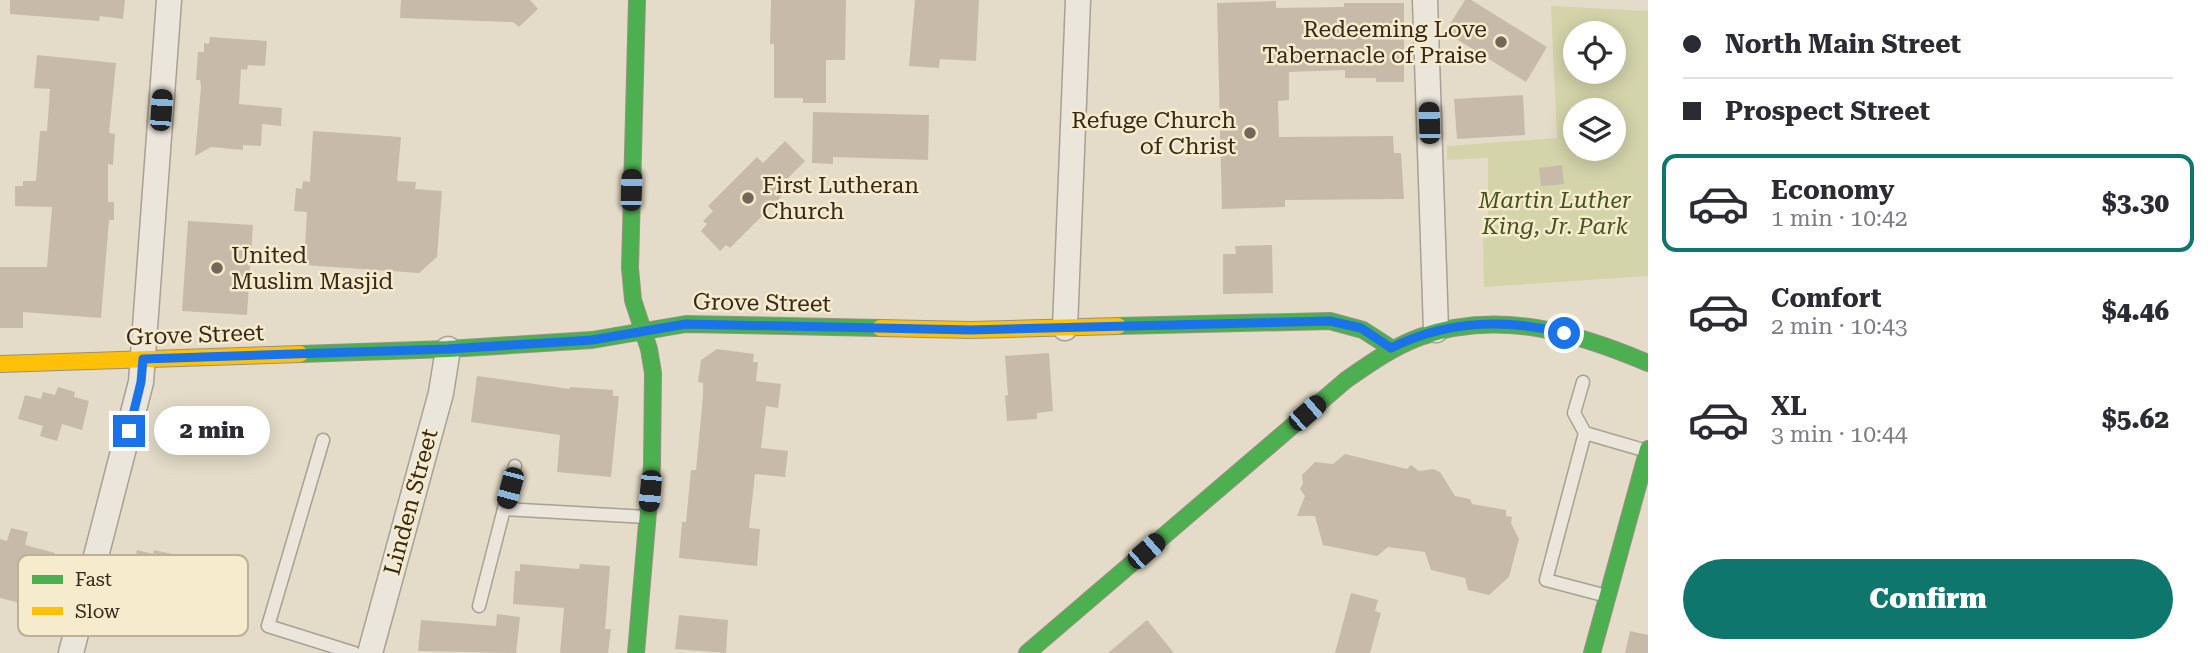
<!DOCTYPE html>
<html lang="en">
<head>
<meta charset="utf-8">
<style>
	:root { --surface:#fff; --page:#f2f2f3; --text:#2b2b33; --muted:#7c7c81; --line:#e1e1e2; --accent:#0f766e }
	body { margin:0; font-family:"Roboto Serif",serif; background:var(--page); color:var(--text); height:100vh; display:flex; flex-direction:column; font-size:26px; white-space:nowrap }
	* { box-sizing:border-box; margin:0 }
	p { font-size:23px; color:var(--muted) }
	.icon { flex:none; width:38px; height:38px; fill:none; stroke:currentColor; stroke-width:2; stroke-linecap:round; stroke-linejoin:round }
	.map { position:relative; flex:1; overflow:hidden }
	.side { display:flex; flex-direction:column; background:var(--surface); width:560px }
	.side>* { flex:none }
	.top-card { display:grid; align-content:center; height:154px; padding:0 35px; background:var(--surface) }
	.buttons { position:absolute; left:1563px; top:21px; display:grid; gap:14px }
	.buttons a { display:grid; place-items:center; width:63px; height:63px; border-radius:50%; background:var(--surface); box-shadow:0 4px 18px #0003; font-size:35px }
	.end { position:absolute; width:32px; height:32px; margin:-16px; border:9px solid #1a73e8; background:#fff; box-shadow:0 0 0 4px #fff }
	.from { border-radius:50% }
	.bubble { position:absolute; height:49px; border-radius:24px; background:var(--surface); box-shadow:0 4px 18px #0003; font-size:23px; font-weight:800; line-height:49px; text-align:center }
	.car { position:absolute; width:21px; height:42px; margin:-21px -10px; border-radius:9px; box-shadow:0 0 5px 2px #0007; background:linear-gradient(#222 24%,#8ab4d8 0 40%,#222 0 76%,#8ab4d8 0 86%,#222 0) }
	.top-card b { display:flex; align-items:center; gap:24px; height:66px; font-size:26px }
	.top-card b+b { border-top:2px solid var(--line) }
	.top-card i { width:18px; height:18px; background:var(--text) }
	ul { padding:0; list-style:none }
	li { display:flex; align-items:center; gap:21px; height:98px; margin:0 14px 10px; padding:0 21px; border:4px solid transparent; border-radius:14px }
	li div { flex:1 }
	li b { display:block; font-size:26px }
	li em { font-style:normal; font-weight:800 }
	li.selected { border-color:var(--accent) }
	li>.icon { width:63px; height:63px; stroke-width:1.5 }
	.button { display:flex; gap:14px; margin-top:auto; padding:14px 35px }
	.button a { flex:1; height:80px; border-radius:42px; background:var(--accent); color:#fff; font-size:28px; font-weight:800; line-height:80px; text-align:center }
	main { display:flex; flex:1; min-height:0 }
	.map>svg:first-child { display:block }
	.green { fill:#d3d4aa; fill-rule:evenodd }
	.building { fill:#c7baa9 }
	.lines { fill:none; stroke-linecap:round; stroke-linejoin:round }
	.lane-casing { stroke:#a8a092; stroke-width:15 }
	.street-casing { stroke:#a8a092; stroke-width:27 }
	.fast-casing { stroke:#989082; stroke-width:18 }
	.slow-casing { stroke:#989082; stroke-width:18 }
	.lane { stroke:#ebe6db; stroke-width:12 }
	.street { stroke:#ebe6db; stroke-width:24 }
	.fast { stroke:#4caf50; stroke-width:16 }
	.slow { stroke:#ffc107; stroke-width:16 }
	.route { stroke:#1a73e8; stroke-width:9 }
	.poi-dot { fill:#736758; stroke:#f6ebcd; stroke-width:2.5 }
	.labels { text-anchor:middle; dominant-baseline:central; stroke-width:5; stroke-linejoin:round; paint-order:stroke }
	.poi-label { font-size:23px; fill:#36281b; stroke:#f6ebcd; text-anchor:end }
	.park-label { font-size:23px; font-style:italic; fill:#455321; stroke:#f6ebcd }
	.street-label { font-size:23px; fill:#36281b; stroke:#f6ebcd }
	.key { fill:#f6ebcd; stroke:#bcb098; stroke-width:2 }
	.key-label { font-size:19px; fill:#36281b }
</style>
</head>
<body>
<main>
<div class="map">
<svg width="1648" height="653" viewBox="0 0 1648 653">
	<rect width="100%" height="100%" fill="#e4dcc8"/>
	<!-- green -->
	<path class="green" d="M1551,6L1648,11V276L1484,287L1483,239L1488,238V158L1447,160V146L1557,138ZM1575,33H1614V72H1575ZM1575,110H1614V149H1575Z"/>
	<!-- building -->
	<g class="building">
		<polygon points="10,0 125,0 123,19 100,16 99,21 10,14"/>
		<polygon points="401,0 530,0 538,9 519,27 513,22 400,18"/>
		<polygon points="771,0 846,0 845,60 826,60 826,103 803,103 803,98 774,98 774,44 770,44"/>
		<polygon points="915,0 979,0 976,61 940,59 939,68 909,66"/>
		<polygon points="1465,0 1471,0 1547,47 1526,82 1445,32"/>
		<polygon points="1276,1 1276,8 1344,7 1344,3 1404,3 1404,82 1376,82 1376,78 1345,78 1345,70 1289,72 1289,100 1278,101 1279,137 1393,136 1394,153 1401,153 1404,199 1285,200 1285,207 1222,209 1217,3"/>
		<polygon points="210,37 267,41 265,66 248,65 247,70 241,69 239,104 282,108 281,126 262,124 261,146 243,145 243,150 211,147 195,156 201,87 200,80 196,80 198,52 204,52 204,43 209,44"/>
		<polygon points="37,55 116,63 109,133 115,134 113,165 108,164 108,202 114,202 114,220 109,220 101,318 23,312 23,328 0,328 0,267 47,267 52,207 15,206 15,186 23,186 23,181 36,181 40,131 47,131 50,89 34,88"/>
		<polygon points="1523,95 1525,135 1457,139 1454,99"/>
		<polygon points="813,112 929,115 928,160 833,157 833,164 812,163"/>
		<polygon points="313,131 401,137 397,181 416,182 415,189 442,191 437,257 419,273 304,265 307,212 294,211 296,188 302,189 303,181 310,182"/>
		<polygon points="785,141 805,161 782,184 788,190 730,248 726,245 720,251 701,231 707,224 703,221 713,211 708,206 757,157 763,163"/>
		<polygon points="1562,165 1564,184 1541,186 1539,168"/>
		<polygon points="188,221 253,225 247,315 182,311"/>
		<polygon points="1272,245 1273,293 1223,294 1223,254 1236,254 1235,246"/>
		<polygon points="717,349 754,354 753,362 758,362 756,381 781,384 778,408 766,406 761,448 788,451 785,477 755,474 749,528 760,529 757,566 679,558 682,522 686,522 691,470 696,470 703,396 703,383 698,382 701,360"/>
		<polygon points="1049,353 1053,411 1037,413 1037,419 1007,421 1005,396 1008,395 1005,356"/>
		<polygon points="477,376 570,389 570,387 613,390 613,396 619,396 611,477 557,472 560,435 471,422"/>
		<polygon points="58,387 75,392 74,397 89,401 82,430 62,424 57,441 40,436 43,426 18,419 25,395 41,399 43,392 55,395"/>
		<polygon points="1345,454 1407,469 1411,465 1419,471 1433,469 1440,472 1455,496 1470,499 1472,504 1506,510 1506,516 1512,517 1511,523 1519,539 1509,577 1489,595 1468,590 1465,578 1431,570 1425,552 1388,547 1377,556 1323,545 1315,516 1297,516 1305,496 1300,489 1303,483 1302,475 1315,462 1333,464"/>
		<polygon points="11,528 28,532 25,545 55,553 51,564 56,566 50,588 42,587 39,597 31,595 28,605 0,598 0,539 7,541"/>
		<polygon points="137,550 153,554 154,550 172,554 173,559 182,562 181,568 209,575 202,601 188,597 186,604 165,599 162,612 124,603"/>
		<polygon points="520,564 579,569 580,564 610,566 605,629 611,629 608,653 560,653 564,608 513,604 515,571 520,571"/>
		<polygon points="1351,593 1378,600 1375,611 1381,613 1370,653 1335,653"/>
		<polygon points="497,614 520,617 516,653 418,651 421,620 496,626"/>
		<polygon points="679,615 728,620 726,653 675,649"/>
		<polygon points="1147,620 1174,653 1108,653"/>
		<polygon points="1630,631 1648,635 1648,653 1625,653"/>
	</g>
	<g class="lines">
		<defs>
			<g id="lane">
				<polyline points="1583,382 1574,413 1585,433"/>
				<polyline points="323,440 268,626 354,653"/>
				<polyline points="504,509 515,466"/>
				<polyline points="1607,596 1546,580 1585,433 1647,451"/>
				<polyline points="479,606 504,509 647,517"/>
			</g>
			<g id="street">
				<polyline points="1425,0 1436,330"/>
				<polyline points="1065,328 1078,0"/>
				<polyline points="71,653 141,382 169,0"/>
				<polyline points="370,653 441,393 448,349"/>
			</g>
			<g id="fast">
				<polyline points="1118,326 1330,321 1363,330 1391,348"/>
				<polyline points="300,354 448,349 592,340 686,324 880,328"/>
				<polyline points="636,653 652,465 653,373 649,349 633,300 630,268 637,0"/>
				<path d="M1027,653L1346,380C1369,364 1393,347 1420,337C1498,309 1575,332 1648,363"/>
				<polyline points="1592,653 1648,449"/>
			</g>
			<g id="slow">
				<polyline points="880,328 971,330 1118,326"/>
				<polyline points="0,364 300,354"/>
			</g>
		</defs>
		<!-- lane casing -->
		<use href="#lane" class="lane-casing"/>
		<!-- street casing -->
		<use href="#street" class="street-casing"/>
		<!-- fast casing -->
		<use href="#fast" class="fast-casing"/>
		<!-- slow casing -->
		<use href="#slow" class="slow-casing"/>
		<!-- lane -->
		<use href="#lane" class="lane"/>
		<!-- street -->
		<use href="#street" class="street"/>
		<!-- fast -->
		<use href="#fast" class="fast"/>
		<!-- slow -->
		<use href="#slow" class="slow"/>
	</g>
	<g class="lines">
		<!-- route -->
		<path class="route" d="M129,431L141,382L143,359L448,349L592,340L686,324L971,330L1330,321L1361,328L1391,348C1447,320 1504,318 1564,333"/>
	</g>
	<!-- markers -->
	<g class="poi-dot">
		<circle cx="1501" cy="42" r="7"/>
		<circle cx="1250" cy="133" r="7"/>
		<circle cx="748" cy="198" r="7"/>
		<circle cx="217" cy="268" r="7"/>
	</g>
	<g class="labels">
		<!-- poi labels -->
		<g class="poi-label">
			<text x="1487" y="29">Redeeming Love<tspan x="1487" dy="26">Tabernacle of Praise</tspan></text>
			<text x="1236" y="120">Refuge Church<tspan x="1236" dy="26">of Christ</tspan></text>
			<text x="762" y="185" text-anchor="start">First Lutheran<tspan x="762" dy="26">Church</tspan></text>
			<text x="231" y="255" text-anchor="start">United<tspan x="231" dy="26">Muslim Masjid</tspan></text>
		</g>
		<!-- park labels -->
		<g class="park-label">
			<text x="1555" y="200">Martin Luther<tspan x="1555" dy="26">King, Jr. Park</tspan></text>
		</g>
		<!-- street labels -->
		<g class="street-label">
			<text transform="translate(762 303) rotate(1)">Grove Street</text>
			<text transform="translate(195 335) rotate(-2)">Grove Street</text>
			<text transform="translate(411 502) rotate(-75)">Linden Street</text>
		</g>
	</g>
	<!-- legend -->
	<rect x="18" y="555" width="230" height="81" rx="10" class="key"/>
	<rect x="32" y="575" width="31" height="9" fill="#4caf50"/>
	<rect x="32" y="607" width="31" height="8" fill="#ffc107"/>
	<g class="key-label">
		<text x="75" y="586">Fast</text>
		<text x="75" y="618">Slow</text>
	</g>
</svg>
<div class="buttons">
<a><svg class="icon" aria-label="locate" viewBox="0 0 24 24"><circle cx="12" cy="12" r="6"/><path d="M12 2v4M12 18v4M2 12h4M18 12h4"/></svg></a>
<a><svg class="icon" aria-label="layers" viewBox="0 0 24 24"><path d="M12 4l9 5-9 5-9-5zM3 14l9 5 9-5"/></svg></a>
</div>
<i class="end from" style="left:1564px;top:333px"></i>
<i class="end" style="left:129px;top:431px"></i>
<div class="bubble" style="left:154px;top:406px;width:116px">2 min</div>
<i class="car" style="left:161px;top:110px;rotate:4deg"></i>
<i class="car" style="left:1429px;top:123px;rotate:358deg"></i>
<i class="car" style="left:631px;top:190px;rotate:2deg"></i>
<i class="car" style="left:1307px;top:413px;rotate:49deg"></i>
<i class="car" style="left:510px;top:488px;rotate:195deg"></i>
<i class="car" style="left:650px;top:491px;rotate:185deg"></i>
<i class="car" style="left:1146px;top:551px;rotate:49deg"></i>
</div>
<section class="side">
<div class="top-card">
<b><i class="from"></i>North Main Street</b>
<b><i></i>Prospect Street</b>
</div>
<ul>
<li class="selected"><svg class="icon" aria-label="car" viewBox="0 0 24 24"><path d="M5 17H2v-5l4-1 3-4h7l3 4 3 1v5h-3M9 17h6M6 11h13"/><circle cx="7" cy="17" r="2"/><circle cx="17" cy="17" r="2"/></svg><div><b>Economy</b><p>1 min · 10:42</p></div><em>$3.30</em></li>
<li><svg class="icon" aria-label="car" viewBox="0 0 24 24"><path d="M5 17H2v-5l4-1 3-4h7l3 4 3 1v5h-3M9 17h6M6 11h13"/><circle cx="7" cy="17" r="2"/><circle cx="17" cy="17" r="2"/></svg><div><b>Comfort</b><p>2 min · 10:43</p></div><em>$4.46</em></li>
<li><svg class="icon" aria-label="car" viewBox="0 0 24 24"><path d="M5 17H2v-5l4-1 3-4h7l3 4 3 1v5h-3M9 17h6M6 11h13"/><circle cx="7" cy="17" r="2"/><circle cx="17" cy="17" r="2"/></svg><div><b>XL</b><p>3 min · 10:44</p></div><em>$5.62</em></li>
</ul>
<div class="button"><a>Confirm</a></div>
</section>
</main>
</body>
</html>
